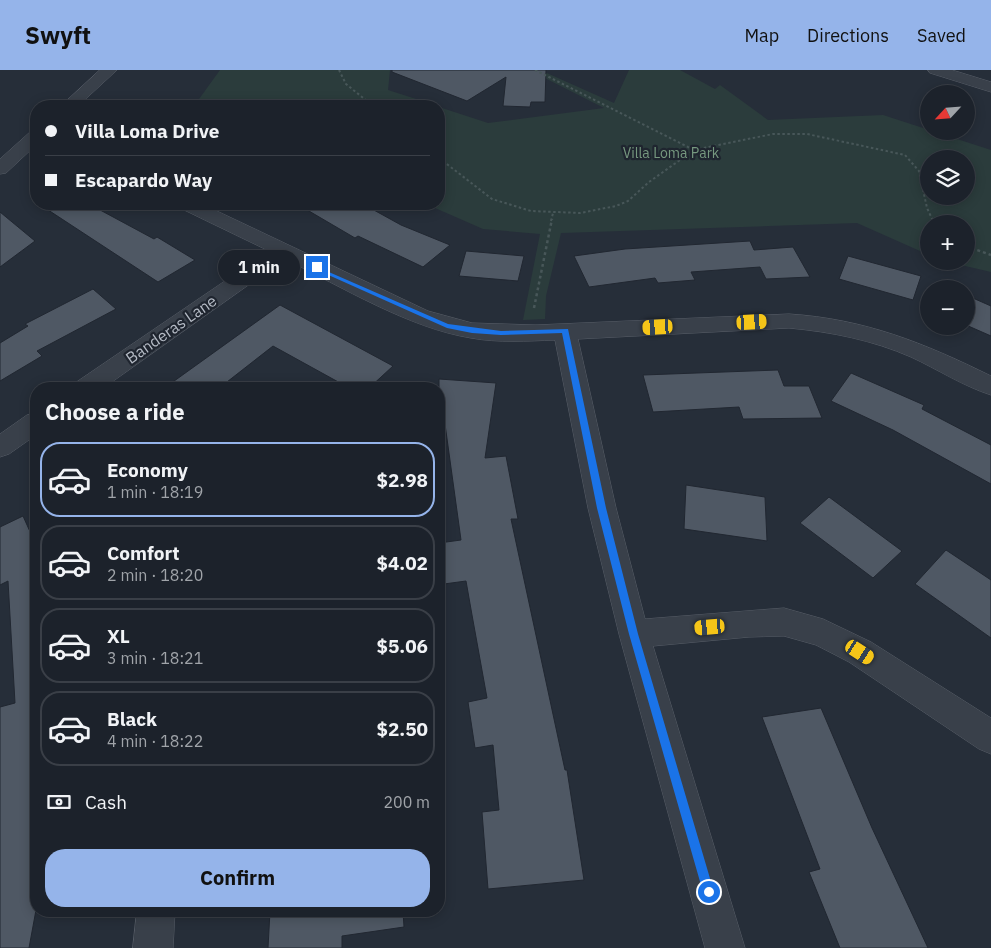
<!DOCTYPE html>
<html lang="en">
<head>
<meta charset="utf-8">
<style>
	:root { --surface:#1c222b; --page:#292f37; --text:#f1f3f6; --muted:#a0a4a9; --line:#3a3f47; --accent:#95b4ea }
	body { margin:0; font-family:"IBM Plex Sans",sans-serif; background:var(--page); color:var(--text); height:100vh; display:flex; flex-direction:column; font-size:19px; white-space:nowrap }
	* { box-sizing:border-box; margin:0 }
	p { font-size:16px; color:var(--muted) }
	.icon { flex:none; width:28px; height:28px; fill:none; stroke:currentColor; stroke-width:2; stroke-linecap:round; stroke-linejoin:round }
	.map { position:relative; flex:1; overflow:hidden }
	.panel { position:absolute; left:30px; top:312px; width:415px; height:535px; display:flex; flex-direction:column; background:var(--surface); border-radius:20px; box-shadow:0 2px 12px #0003,0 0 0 1px var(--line) }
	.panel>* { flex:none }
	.top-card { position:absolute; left:30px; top:30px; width:415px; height:110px; border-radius:20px; box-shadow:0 2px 12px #0003,0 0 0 1px var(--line); display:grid; align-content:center; height:110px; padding:0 15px; background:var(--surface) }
	.needle { width:32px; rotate:244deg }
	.tools { position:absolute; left:920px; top:15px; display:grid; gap:10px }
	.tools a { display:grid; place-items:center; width:55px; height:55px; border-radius:50%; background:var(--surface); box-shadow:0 2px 12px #0003,0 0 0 1px var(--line); font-size:25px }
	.end { position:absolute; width:22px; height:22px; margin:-11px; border:6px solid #1a73e8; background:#fff; box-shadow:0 0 0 2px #fff }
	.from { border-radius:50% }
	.bubble { position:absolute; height:35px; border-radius:18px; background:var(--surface); box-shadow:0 2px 12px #0003,0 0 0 1px var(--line); font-size:16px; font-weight:800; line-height:35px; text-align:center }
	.car { position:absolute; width:15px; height:30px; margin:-15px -8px; border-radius:6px; box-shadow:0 0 4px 1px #0007; background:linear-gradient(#f5c518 24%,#345 0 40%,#f5c518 0 76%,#345 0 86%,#f5c518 0) }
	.top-card b { display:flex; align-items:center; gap:18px; height:48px; font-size:19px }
	.top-card b+b { border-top:1px solid var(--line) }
	.top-card i { width:12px; height:12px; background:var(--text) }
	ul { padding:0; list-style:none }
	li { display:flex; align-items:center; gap:15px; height:75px; margin:0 10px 8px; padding:0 5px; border:2px solid var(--line); border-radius:20px }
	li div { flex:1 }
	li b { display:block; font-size:19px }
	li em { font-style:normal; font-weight:800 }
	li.on { border-color:var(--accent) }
	li>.icon { width:45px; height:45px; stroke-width:1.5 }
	h2 { padding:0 15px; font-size:22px; line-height:60px }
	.pay { display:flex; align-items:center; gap:12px; height:55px; padding:0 15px; font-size:19px }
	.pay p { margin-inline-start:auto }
	.primary-button { display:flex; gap:10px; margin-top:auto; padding:10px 15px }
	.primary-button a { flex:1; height:58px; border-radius:20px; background:var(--accent); color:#111; font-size:20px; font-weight:800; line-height:58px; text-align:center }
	header { display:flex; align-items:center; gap:30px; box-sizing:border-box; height:70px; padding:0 25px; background:var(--accent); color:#111 }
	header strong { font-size:24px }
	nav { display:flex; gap:28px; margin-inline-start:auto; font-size:18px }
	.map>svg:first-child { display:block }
	.green { fill:#2b3c3c; fill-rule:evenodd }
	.building { fill:#4f5864; stroke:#212731 }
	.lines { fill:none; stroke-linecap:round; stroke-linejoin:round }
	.minor-casing { stroke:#585e68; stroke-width:1 }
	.path-far1 { stroke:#485759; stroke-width:2; stroke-dasharray:2.5 2.5; stroke-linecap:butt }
	.path { stroke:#485759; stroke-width:2.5; stroke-dasharray:3 3; stroke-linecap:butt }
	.minor { fill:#39404a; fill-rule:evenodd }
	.route { fill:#1a73e8 }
	.labels { text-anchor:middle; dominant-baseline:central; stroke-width:4.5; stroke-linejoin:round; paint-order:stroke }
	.far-park-label { font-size:14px; fill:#76987f; stroke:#1f252f }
	.street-label { font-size:16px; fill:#b5bbc5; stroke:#1f252f }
</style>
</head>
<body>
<header>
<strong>Swyft</strong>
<nav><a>Map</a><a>Directions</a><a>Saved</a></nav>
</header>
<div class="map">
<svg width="991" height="878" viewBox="0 0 991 878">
	<rect width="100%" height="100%" fill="#262e39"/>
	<!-- green -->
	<g class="green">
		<polygon points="220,0 390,0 388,20 438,36 194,36"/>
		<path d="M529,0H540L614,33L629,0H680L715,19L720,15L768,50L883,45L991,80V202L944,191H966V154H929V185L857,153L561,163L546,226L545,249L523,250L540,164L483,159L426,134H439V37L488,53L604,38ZM929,89H966V126H929Z"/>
	</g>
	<!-- building -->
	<g class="building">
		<polygon points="392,0 546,0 545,32 531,32 530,37 503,36 506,7 467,31 392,2"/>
		<polygon points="39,134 89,134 154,169 157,167 195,190 158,212"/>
		<polygon points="297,134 363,134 401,155 450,175 423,197 358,166 355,168"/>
		<polygon points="0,142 35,171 0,197"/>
		<polygon points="750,171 754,180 793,177 810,207 766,209 760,197 691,202 695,210 658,213 655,208 589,217 574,186 625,179"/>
		<polygon points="466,181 524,186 518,211 459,206"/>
		<polygon points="848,186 921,206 913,230 839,209"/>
		<polygon points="93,219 116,239 37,281 42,286 0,311 0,273 28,256 25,254"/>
		<polygon points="966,225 991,236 991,266 966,255"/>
		<polygon points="280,235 393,296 368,319 351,319 273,276 218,319 163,319"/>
		<polygon points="778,300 784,316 809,316 822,348 743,349 739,337 653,342 643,305"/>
		<polygon points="851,303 924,335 922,339 991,375 991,414 893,360 831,331"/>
		<polygon points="439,309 496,313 485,388 506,386 518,449 511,449 565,700 567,700 584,810 488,819 482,742 499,740 493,675 475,678 468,632 487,628 472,545 466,511 444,514 439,478 439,473 461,470 444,347 439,347"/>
		<polygon points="686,415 765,427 767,471 684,459"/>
		<polygon points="829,427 902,481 873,508 800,453"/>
		<polygon points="23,446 36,475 36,840 29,878 0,878 0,637 15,633 8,511 0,515 0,457"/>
		<polygon points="946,480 991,510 991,568 915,514"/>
		<polygon points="821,638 872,758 928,878 840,878 809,802 820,799 762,647"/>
		<polygon points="270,841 403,841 404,857 342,866 342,878 268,878"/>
	</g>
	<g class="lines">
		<defs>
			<g id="minor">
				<polygon points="100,0 117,0 78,36 61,36"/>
				<polygon points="928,0 952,0 991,12 991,22 930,3"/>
				<polygon points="36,61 36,75 6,103 0,104 0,89 30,62"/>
				<path d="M178,134H202L428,241L472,253L536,255L789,244C865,249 924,273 991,306V325C963,316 937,299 911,287C872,270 832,262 789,258L578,269L616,438L645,549L784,538L823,549L871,572L991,648V684L979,679L849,592L816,575L784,566L749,567L653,576L745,878H705L619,564L588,438L555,270C528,271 498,273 471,268C409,258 342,217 285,189L102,319H72L75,313L269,181L180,138Z"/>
				<polygon points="36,343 36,365 9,384 0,387 0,364 27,345"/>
				<polygon points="137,841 175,841 173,878 133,878"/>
			</g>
		</defs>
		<!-- minor casing -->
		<use href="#minor" class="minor-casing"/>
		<!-- path-far1 -->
		<g class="path-far1">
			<polyline points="339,0 346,14 373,36"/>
			<polyline points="535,0 694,80"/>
			<polyline points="439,88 492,129 531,141 580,143 616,136 628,131 649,112 694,80 773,64 807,64 905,85 919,101 927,138 933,151"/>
			<polyline points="551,151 553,143"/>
		</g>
		<!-- path -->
		<g class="path">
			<polyline points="933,149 935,154"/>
			<polyline points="966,176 991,185"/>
			<polyline points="534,238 552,149"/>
		</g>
		<!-- minor -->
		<use href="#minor" class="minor"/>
	</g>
	<!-- route -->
	<polygon class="route" points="315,196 448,254 501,261 568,259 606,438 638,564 714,822 713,826 705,826 703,822 629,564 597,438 562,263 501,265 472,263 447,258 315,199"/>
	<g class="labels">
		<!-- far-park labels -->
		<g class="far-park-label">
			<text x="671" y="83">Villa Loma Park</text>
		</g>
		<!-- street labels -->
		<g class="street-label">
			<text transform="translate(171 259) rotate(-35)">Banderas Lane</text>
		</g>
	</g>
</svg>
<div class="tools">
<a><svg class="needle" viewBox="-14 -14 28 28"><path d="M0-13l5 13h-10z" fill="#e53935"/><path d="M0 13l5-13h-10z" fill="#a0a4a9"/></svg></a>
<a><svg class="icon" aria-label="layers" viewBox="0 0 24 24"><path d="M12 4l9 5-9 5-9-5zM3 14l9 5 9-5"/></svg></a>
<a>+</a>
<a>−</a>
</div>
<i class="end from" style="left:709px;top:822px"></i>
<i class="end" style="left:317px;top:197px"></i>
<div class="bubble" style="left:218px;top:180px;width:82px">1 min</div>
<i class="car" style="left:752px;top:252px;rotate:87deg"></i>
<i class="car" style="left:658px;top:257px;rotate:267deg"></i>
<i class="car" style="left:710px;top:557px;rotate:265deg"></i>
<i class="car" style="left:860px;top:582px;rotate:123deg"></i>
<div class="top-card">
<b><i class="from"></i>Villa Loma Drive</b>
<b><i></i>Escapardo Way</b>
</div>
<section class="panel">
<h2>Choose a ride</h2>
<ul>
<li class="on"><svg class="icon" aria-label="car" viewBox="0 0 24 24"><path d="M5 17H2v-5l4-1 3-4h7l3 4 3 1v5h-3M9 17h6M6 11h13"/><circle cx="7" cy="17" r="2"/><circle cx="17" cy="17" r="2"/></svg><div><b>Economy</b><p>1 min · 18:19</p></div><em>$2.98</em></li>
<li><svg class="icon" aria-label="car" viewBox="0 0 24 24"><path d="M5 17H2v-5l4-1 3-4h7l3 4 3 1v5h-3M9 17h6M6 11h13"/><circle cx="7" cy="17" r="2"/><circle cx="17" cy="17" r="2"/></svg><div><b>Comfort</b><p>2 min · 18:20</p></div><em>$4.02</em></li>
<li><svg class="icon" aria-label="car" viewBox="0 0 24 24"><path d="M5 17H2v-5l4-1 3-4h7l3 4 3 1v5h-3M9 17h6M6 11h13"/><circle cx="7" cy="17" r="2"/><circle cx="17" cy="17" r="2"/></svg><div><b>XL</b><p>3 min · 18:21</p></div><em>$5.06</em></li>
<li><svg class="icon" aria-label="car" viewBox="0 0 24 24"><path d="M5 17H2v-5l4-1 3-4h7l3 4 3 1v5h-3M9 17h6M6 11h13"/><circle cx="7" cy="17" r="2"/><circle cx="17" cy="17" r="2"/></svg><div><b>Black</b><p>4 min · 18:22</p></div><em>$2.50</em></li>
</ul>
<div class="pay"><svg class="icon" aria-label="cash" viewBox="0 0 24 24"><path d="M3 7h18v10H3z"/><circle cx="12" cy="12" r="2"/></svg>Cash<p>200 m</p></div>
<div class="primary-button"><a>Confirm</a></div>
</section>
</div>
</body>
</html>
